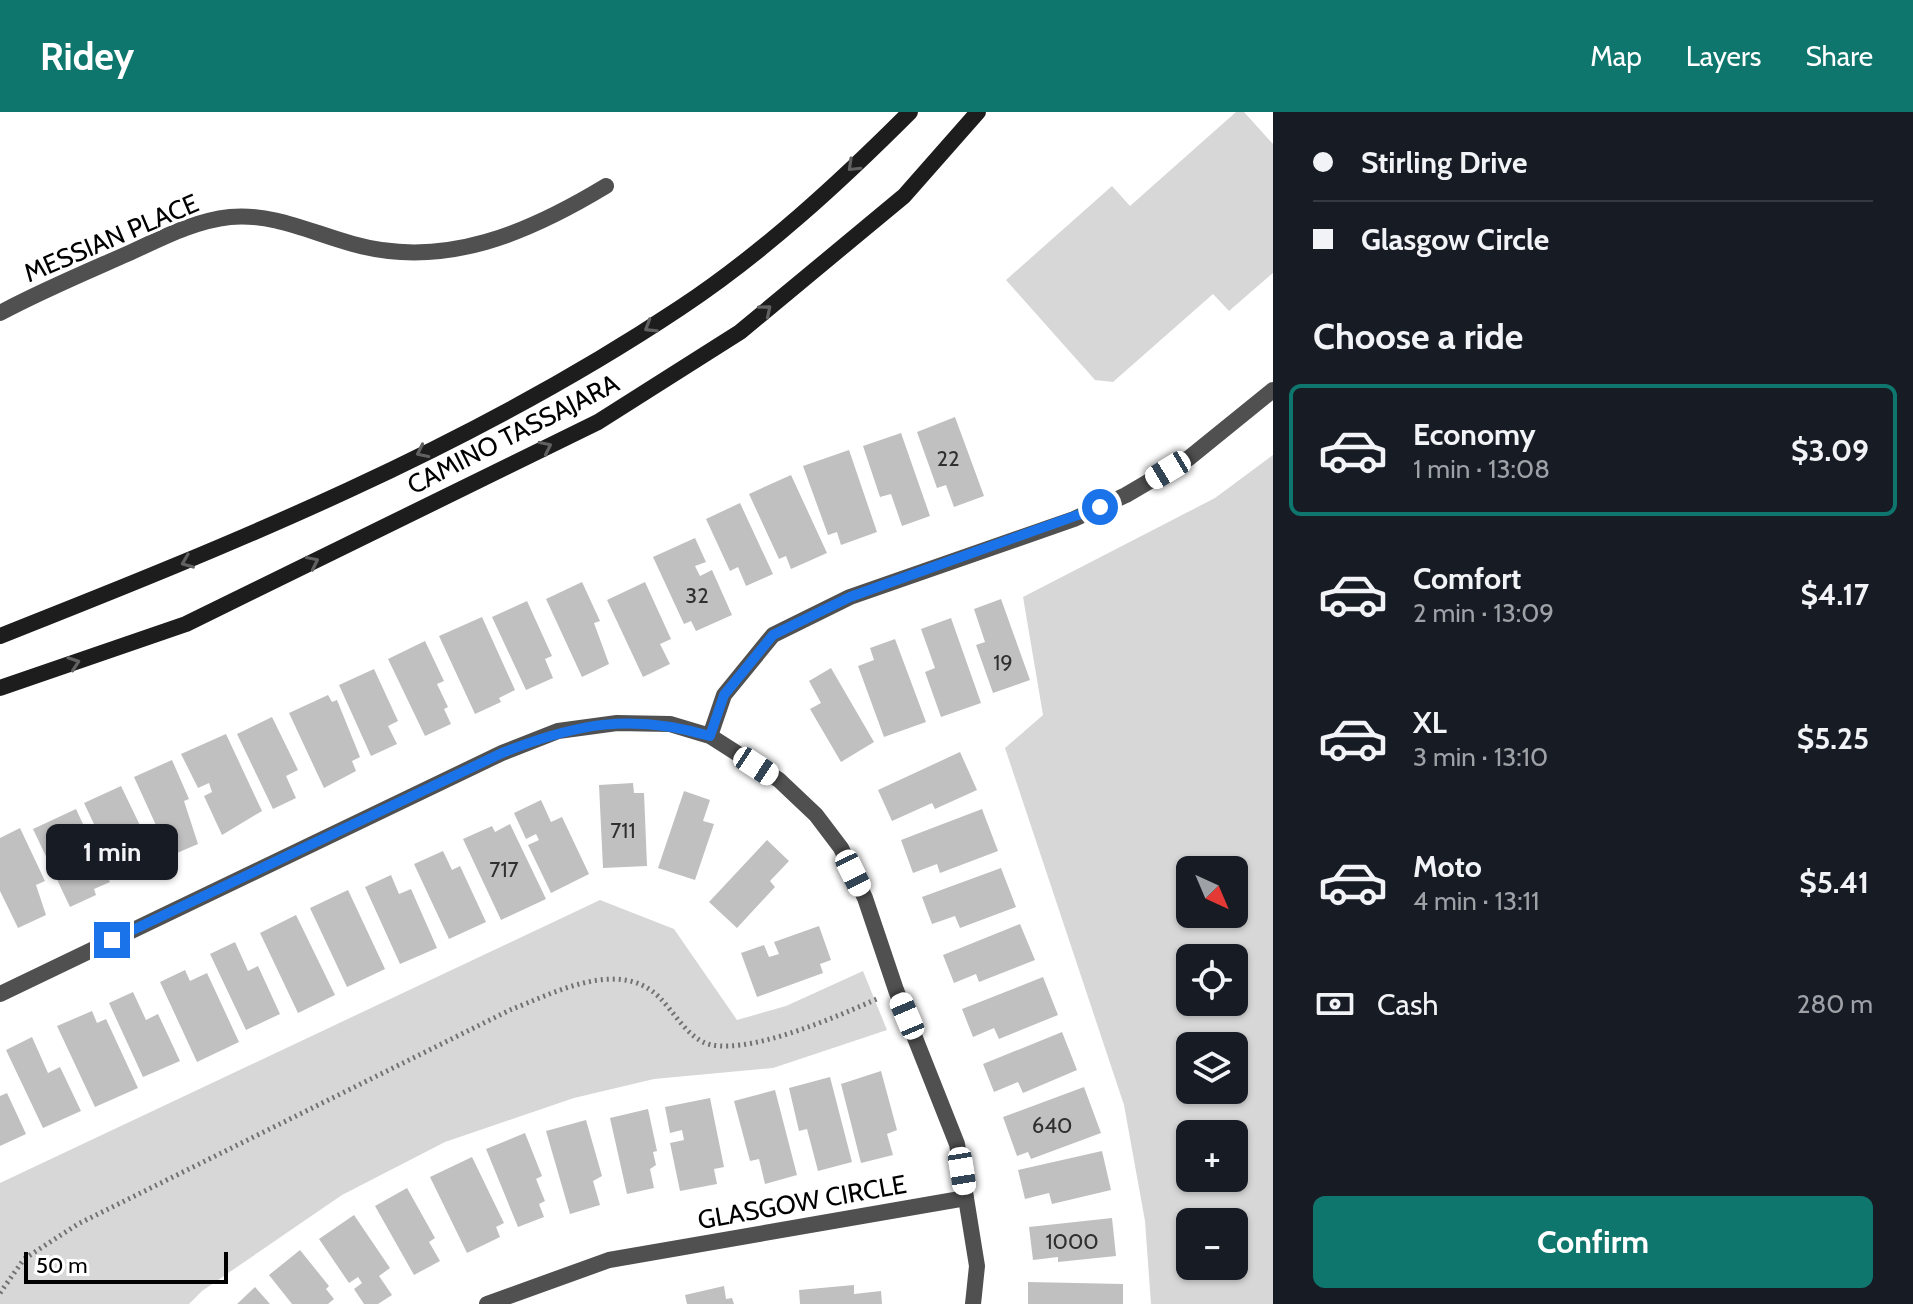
<!DOCTYPE html>
<html lang="en">
<head>
<meta charset="utf-8">
<style>
	:root { --surface:#171b24; --page:#20242c; --text:#f1f3f6; --muted:#9ea1a6; --line:#363941; --accent:#0f766e }
	body { margin:0; font-family:Cabin,sans-serif; background:var(--page); color:var(--text); height:100vh; display:flex; flex-direction:column; font-size:30px; white-space:nowrap }
	* { box-sizing:border-box; margin:0 }
	p { font-size:26px; color:var(--muted) }
	.icon { flex:none; width:44px; height:44px; fill:none; stroke:currentColor; stroke-width:2; stroke-linecap:round; stroke-linejoin:round }
	.map { position:relative; flex:1; overflow:hidden }
	.side { display:flex; flex-direction:column; background:var(--surface); width:640px }
	.side>* { flex:none }
	.banner { display:grid; align-content:center; height:176px; padding:0 40px; background:var(--surface) }
	.needle { width:52px; rotate:136deg }
	.tools { position:absolute; left:1176px; top:744px; display:grid; gap:16px }
	.tools a { display:grid; place-items:center; width:72px; height:72px; border-radius:12px; background:var(--surface); box-shadow:0 2px 6px #0004; font-size:40px }
	.scale { position:absolute; left:24px; bottom:20px; width:204px; box-sizing:border-box; padding-left:8px; border:4px solid #000; border-top:0; font-size:22px; line-height:28px; white-space:nowrap; color:#000; -webkit-text-stroke:6px #fff; paint-order:stroke }
	.end { position:absolute; width:36px; height:36px; margin:-18px; border:10px solid #1a73e8; background:#fff; box-shadow:0 0 0 4px #fff }
	.from { border-radius:50% }
	.bubble { position:absolute; height:56px; border-radius:12px; background:var(--surface); box-shadow:0 2px 6px #0004; font-size:26px; font-weight:800; line-height:56px; text-align:center }
	.car { position:absolute; width:24px; height:48px; margin:-24px -12px; border-radius:10px; box-shadow:0 0 6px 2px #0007; background:linear-gradient(#fff 24%,#345 0 40%,#fff 0 76%,#345 0 86%,#fff 0) }
	.banner b { display:flex; align-items:center; gap:28px; height:76px; font-size:30px }
	.banner b+b { border-top:2px solid var(--line) }
	.banner i { width:20px; height:20px; background:var(--text) }
	ul { padding:0; list-style:none }
	li { display:flex; align-items:center; gap:24px; height:132px; margin:0 16px 12px; padding:0 24px; border:4px solid transparent; border-radius:12px }
	li div { flex:1 }
	li b { display:block; font-size:30px }
	li em { font-style:normal; font-weight:800 }
	li.current { border-color:var(--accent) }
	li>.icon { width:72px; height:72px; stroke-width:1.5 }
	h2 { padding:0 40px; font-size:36px; line-height:96px }
	.pay { display:flex; align-items:center; gap:20px; height:88px; padding:0 40px; font-size:30px }
	.pay p { margin-inline-start:auto }
	.button { display:flex; gap:16px; margin-top:auto; padding:16px 40px }
	.button a { flex:1; height:92px; border-radius:12px; background:var(--accent); color:#fff; font-size:32px; font-weight:800; line-height:92px; text-align:center }
	header { display:flex; align-items:center; gap:48px; box-sizing:border-box; height:112px; padding:0 40px; background:var(--accent); color:#fff }
	header strong { font-size:38px }
	nav { display:flex; gap:44px; margin-inline-start:auto; font-size:28px }
	main { display:flex; flex:1; min-height:0 }
	.map>svg:first-child { display:block }
	.green { fill:#d7d7d7; fill-rule:evenodd }
	.building { fill:#c0c0c0 }
	.lines { fill:none; stroke-linecap:round; stroke-linejoin:round }
	.path { stroke:#727272; stroke-width:5; stroke-dasharray:2 4; stroke-linecap:butt }
	.minor { stroke:#505050; stroke-width:16 }
	.secondary { stroke:#1d1d1d; stroke-width:16 }
	.oneway { stroke:#616161 }
	.route { stroke:#1a73e8; stroke-width:10 }
	.labels { text-anchor:middle; dominant-baseline:central; stroke-width:6; stroke-linejoin:round; paint-order:stroke }
	.number-label { font-size:22px; fill:#303030 }
	.street-label { font-size:26px; fill:#000; stroke:#fff }
</style>
</head>
<body>
<header>
<strong>Ridey</strong>
<nav><a>Map</a><a>Layers</a><a>Share</a></nav>
</header>
<main>
<div class="map">
<svg width="1273" height="1192" viewBox="0 0 1273 1192">
	<rect width="100%" height="100%" fill="#fff"/>
	<!-- green -->
	<g class="green">
		<polygon points="1236,0 1244,0 1273,32 1273,161 1229,199 1213,182 1113,270 1095,268 1006,168 1112,74 1130,94"/>
		<path d="M1273,343V1192H1151L1145,1109L1124,993L1005,636L1043,603L1023,485L1215,386ZM1190,758H1234V802H1190ZM1190,846H1234V890H1190ZM1234,934V978H1190V934ZM1190,1022H1234V1066H1190ZM1190,1110H1234V1154H1190Z"/>
		<polygon points="600,788 674,817 737,908 786,894 863,859 887,918 773,956 654,967 574,986 445,1030 342,1083 202,1179 189,1192 0,1192 0,1071"/>
	</g>
	<!-- building -->
	<g class="building">
		<polygon points="955,305 984,384 954,395 946,373 937,376 917,320"/>
		<polygon points="901,321 930,404 902,414 891,382 880,385 863,334"/>
		<polygon points="849,338 877,420 841,433 837,420 828,423 803,354"/>
		<polygon points="791,363 827,441 791,457 786,444 779,447 749,382"/>
		<polygon points="740,391 773,462 746,474 738,455 730,459 706,407"/>
		<polygon points="695,426 706,450 695,454 700,464 712,458 732,503 696,519 691,509 684,512 653,445"/>
		<polygon points="582,470 600,509 594,511 609,552 582,565 546,487"/>
		<polygon points="645,470 671,527 660,532 670,552 643,565 607,488"/>
		<polygon points="1001,487 1030,568 993,581 976,533 985,530 974,497"/>
		<polygon points="527,489 552,544 545,547 553,566 526,578 492,505"/>
		<polygon points="482,505 515,578 499,586 501,590 475,602 439,524"/>
		<polygon points="951,506 981,591 941,605 925,560 935,556 921,517"/>
		<polygon points="895,527 926,610 884,625 858,554 874,548 870,536"/>
		<polygon points="425,529 444,569 437,572 448,595 444,597 451,612 425,624 388,547"/>
		<polygon points="831,556 874,630 841,650 810,597 821,591 809,569"/>
		<polygon points="374,557 398,609 388,614 397,632 371,644 339,573"/>
		<polygon points="328,583 332,590 337,588 360,645 352,649 356,659 324,676 289,601"/>
		<polygon points="272,605 298,658 286,664 296,686 273,697 237,622"/>
		<polygon points="226,622 262,699 222,723 204,684 212,680 209,671 198,676 181,642"/>
		<polygon points="960,640 977,678 935,697 932,691 892,709 878,678"/>
		<polygon points="172,648 189,687 184,689 198,732 170,744 134,665"/>
		<polygon points="633,671 634,681 644,681 647,754 603,756 599,673"/>
		<polygon points="121,674 148,730 136,736 145,755 120,767 84,691"/>
		<polygon points="684,679 710,688 703,709 714,712 695,768 658,756"/>
		<polygon points="541,688 551,710 562,705 589,762 551,781 528,733 539,728 536,722 526,727 514,701"/>
		<polygon points="76,697 110,770 94,777 96,783 70,795 33,717"/>
		<polygon points="982,697 998,739 940,761 937,752 913,761 901,728"/>
		<polygon points="510,712 546,787 501,808 463,727 492,714 495,720"/>
		<polygon points="20,716 45,769 36,773 46,803 18,816 0,779 0,726"/>
		<polygon points="767,728 789,749 770,769 775,775 737,816 709,790"/>
		<polygon points="443,739 452,758 460,754 486,810 449,827 414,752"/>
		<polygon points="1001,756 1016,795 960,816 955,804 932,812 922,785"/>
		<polygon points="391,763 399,782 411,777 437,836 400,852 365,775"/>
		<polygon points="348,778 385,857 347,875 310,796"/>
		<polygon points="296,803 335,883 298,901 260,821"/>
		<polygon points="1020,812 1035,848 979,870 976,862 954,871 943,843"/>
		<polygon points="819,814 831,848 820,852 823,861 757,885 741,841 764,833 769,845 779,842 774,830"/>
		<polygon points="235,830 248,859 258,854 280,902 246,918 210,842"/>
		<polygon points="185,858 190,869 207,861 239,930 197,950 160,870"/>
		<polygon points="1043,865 1058,903 999,927 994,916 973,925 962,897"/>
		<polygon points="133,880 146,908 158,902 180,949 143,965 109,891"/>
		<polygon points="92,899 97,911 106,907 138,976 95,995 57,914"/>
		<polygon points="1062,920 1077,958 1023,981 1018,970 994,980 983,952"/>
		<polygon points="32,925 48,961 60,955 81,999 43,1016 6,938"/>
		<polygon points="881,959 897,1018 887,1022 893,1043 861,1051 841,972"/>
		<polygon points="830,965 852,1050 818,1059 807,1017 799,1019 789,976"/>
		<polygon points="1084,975 1101,1021 1031,1047 1028,1040 1017,1044 1003,1005"/>
		<polygon points="775,978 797,1063 765,1072 759,1047 750,1049 734,989"/>
		<polygon points="7,981 26,1022 0,1034 0,984"/>
		<polygon points="710,986 724,1055 714,1057 717,1072 680,1079 670,1031 684,1028 682,1018 670,1021 665,995"/>
		<polygon points="648,997 657,1039 653,1040 656,1053 650,1057 654,1076 627,1082 610,1006"/>
		<polygon points="586,1008 602,1064 593,1069 600,1093 570,1102 546,1019"/>
		<polygon points="525,1021 542,1064 536,1067 545,1089 539,1092 544,1105 518,1115 486,1037"/>
		<polygon points="1102,1039 1111,1078 1052,1092 1049,1081 1025,1087 1018,1058"/>
		<polygon points="472,1045 504,1111 496,1115 500,1125 467,1141 430,1065"/>
		<polygon points="407,1076 435,1126 429,1130 440,1149 414,1163 375,1094"/>
		<polygon points="354,1103 390,1156 379,1164 392,1183 378,1192 364,1192 354,1177 362,1171 358,1165 349,1171 319,1127"/>
		<polygon points="1112,1106 1116,1144 1058,1150 1058,1145 1033,1148 1029,1115"/>
		<polygon points="300,1138 329,1174 326,1177 334,1187 328,1192 292,1192 269,1163"/>
		<polygon points="1028,1170 1123,1172 1123,1192 1028,1192"/>
		<polygon points="854,1173 854,1182 881,1179 882,1192 800,1192 799,1178"/>
		<polygon points="724,1174 726,1187 732,1186 734,1192 687,1192 685,1183"/>
		<polygon points="255,1175 270,1192 237,1192"/>
	</g>
	<g class="lines">
		<!-- path -->
		<path class="path" d="M0,1181L24,1147L78,1112L510,898C554,881 620,845 660,886C673,899 685,921 703,930C740,948 843,902 879,886"/>
		<!-- minor -->
		<g class="minor">
			<path d="M0,201C41,179 84,161 127,142C160,127 193,109 230,105C274,101 312,121 353,132C445,158 530,120 606,74"/>
			<polyline points="710,624 724,583 773,523 850,485 1074,407 1126,383 1189,346 1273,278"/>
			<polyline points="0,882 502,641 558,619 617,611 670,612 710,624 779,668 816,703 841,736 865,786 896,878 957,1032 966,1086 609,1148 487,1192"/>
			<polyline points="966,1086 977,1154 973,1192"/>
		</g>
		<!-- secondary -->
		<g class="secondary">
			<path d="M0,524C233,432 470,336 680,196C763,141 839,71 910,0"/>
			<polyline points="0,576 186,512 598,310 740,220 904,84 978,0"/>
		</g>
	</g>
	<!-- one-way arrows -->
	<defs><path id="oneway-chevron" d="M-2-3.5L2.5 0L-2 3.5" fill="none" stroke-width="1.6" stroke-linecap="round" stroke-linejoin="round" transform="scale(2)"/></defs>
	<g class="oneway">
		<use href="#oneway-chevron" transform="translate(853 54) rotate(136)"/>
		<use href="#oneway-chevron" transform="translate(766 198) rotate(-40)"/>
		<use href="#oneway-chevron" transform="translate(650 215) rotate(148)"/>
		<use href="#oneway-chevron" transform="translate(546 335) rotate(-26)"/>
		<use href="#oneway-chevron" transform="translate(422 340) rotate(154)"/>
		<use href="#oneway-chevron" transform="translate(187 450) rotate(158)"/>
		<use href="#oneway-chevron" transform="translate(313 450) rotate(-26)"/>
		<use href="#oneway-chevron" transform="translate(74 551) rotate(-19)"/>
	</g>
	<g class="lines">
		<!-- route -->
		<path class="route" d="M112,828L502,641C577,611 632,601 710,624L724,583L773,523L850,485L1100,395"/>
	</g>
	<g class="labels">
		<!-- number labels -->
		<g class="number-label">
			<text x="948" y="346">22</text>
			<text x="697" y="483">32</text>
			<text x="1003" y="550">19</text>
			<text x="623" y="718">711</text>
			<text x="504" y="757">717</text>
			<text x="1052" y="1013">640</text>
			<text x="1072" y="1129">1000</text>
		</g>
		<!-- street labels -->
		<g class="street-label">
			<text transform="translate(111 126) rotate(-23)">MESSIAN PLACE</text>
			<text transform="translate(513 322) rotate(-27)">CAMINO TASSAJARA</text>
			<text transform="translate(802 1090) rotate(-10)">GLASGOW CIRCLE</text>
		</g>
	</g>
</svg>
<div class="tools">
<a><svg class="needle" viewBox="-14 -14 28 28"><path d="M0-13l5 13h-10z" fill="#e53935"/><path d="M0 13l5-13h-10z" fill="#9ea1a6"/></svg></a>
<a><svg class="icon" aria-label="locate" viewBox="0 0 24 24"><circle cx="12" cy="12" r="6"/><path d="M12 2v4M12 18v4M2 12h4M18 12h4"/></svg></a>
<a><svg class="icon" aria-label="layers" viewBox="0 0 24 24"><path d="M12 4l9 5-9 5-9-5zM3 14l9 5 9-5"/></svg></a>
<a>+</a>
<a>−</a>
</div>
<div class="scale">50 m</div>
<i class="end from" style="left:1100px;top:395px"></i>
<i class="end" style="left:112px;top:828px"></i>
<div class="bubble" style="left:46px;top:712px;width:132px">1 min</div>
<i class="car" style="left:1168px;top:358px;rotate:239deg"></i>
<i class="car" style="left:756px;top:654px;rotate:123deg"></i>
<i class="car" style="left:853px;top:761px;rotate:154deg"></i>
<i class="car" style="left:907px;top:904px;rotate:337deg"></i>
<i class="car" style="left:962px;top:1059px;rotate:171deg"></i>
</div>
<section class="side">
<div class="banner">
<b><i class="from"></i>Stirling Drive</b>
<b><i></i>Glasgow Circle</b>
</div>
<h2>Choose a ride</h2>
<ul>
<li class="current"><svg class="icon" aria-label="car" viewBox="0 0 24 24"><path d="M5 17H2v-5l4-1 3-4h7l3 4 3 1v5h-3M9 17h6M6 11h13"/><circle cx="7" cy="17" r="2"/><circle cx="17" cy="17" r="2"/></svg><div><b>Economy</b><p>1 min · 13:08</p></div><em>$3.09</em></li>
<li><svg class="icon" aria-label="car" viewBox="0 0 24 24"><path d="M5 17H2v-5l4-1 3-4h7l3 4 3 1v5h-3M9 17h6M6 11h13"/><circle cx="7" cy="17" r="2"/><circle cx="17" cy="17" r="2"/></svg><div><b>Comfort</b><p>2 min · 13:09</p></div><em>$4.17</em></li>
<li><svg class="icon" aria-label="car" viewBox="0 0 24 24"><path d="M5 17H2v-5l4-1 3-4h7l3 4 3 1v5h-3M9 17h6M6 11h13"/><circle cx="7" cy="17" r="2"/><circle cx="17" cy="17" r="2"/></svg><div><b>XL</b><p>3 min · 13:10</p></div><em>$5.25</em></li>
<li><svg class="icon" aria-label="car" viewBox="0 0 24 24"><path d="M5 17H2v-5l4-1 3-4h7l3 4 3 1v5h-3M9 17h6M6 11h13"/><circle cx="7" cy="17" r="2"/><circle cx="17" cy="17" r="2"/></svg><div><b>Moto</b><p>4 min · 13:11</p></div><em>$5.41</em></li>
</ul>
<div class="pay"><svg class="icon" aria-label="cash" viewBox="0 0 24 24"><path d="M3 7h18v10H3z"/><circle cx="12" cy="12" r="2"/></svg>Cash<p>280 m</p></div>
<div class="button"><a>Confirm</a></div>
</section>
</main>
</body>
</html>
